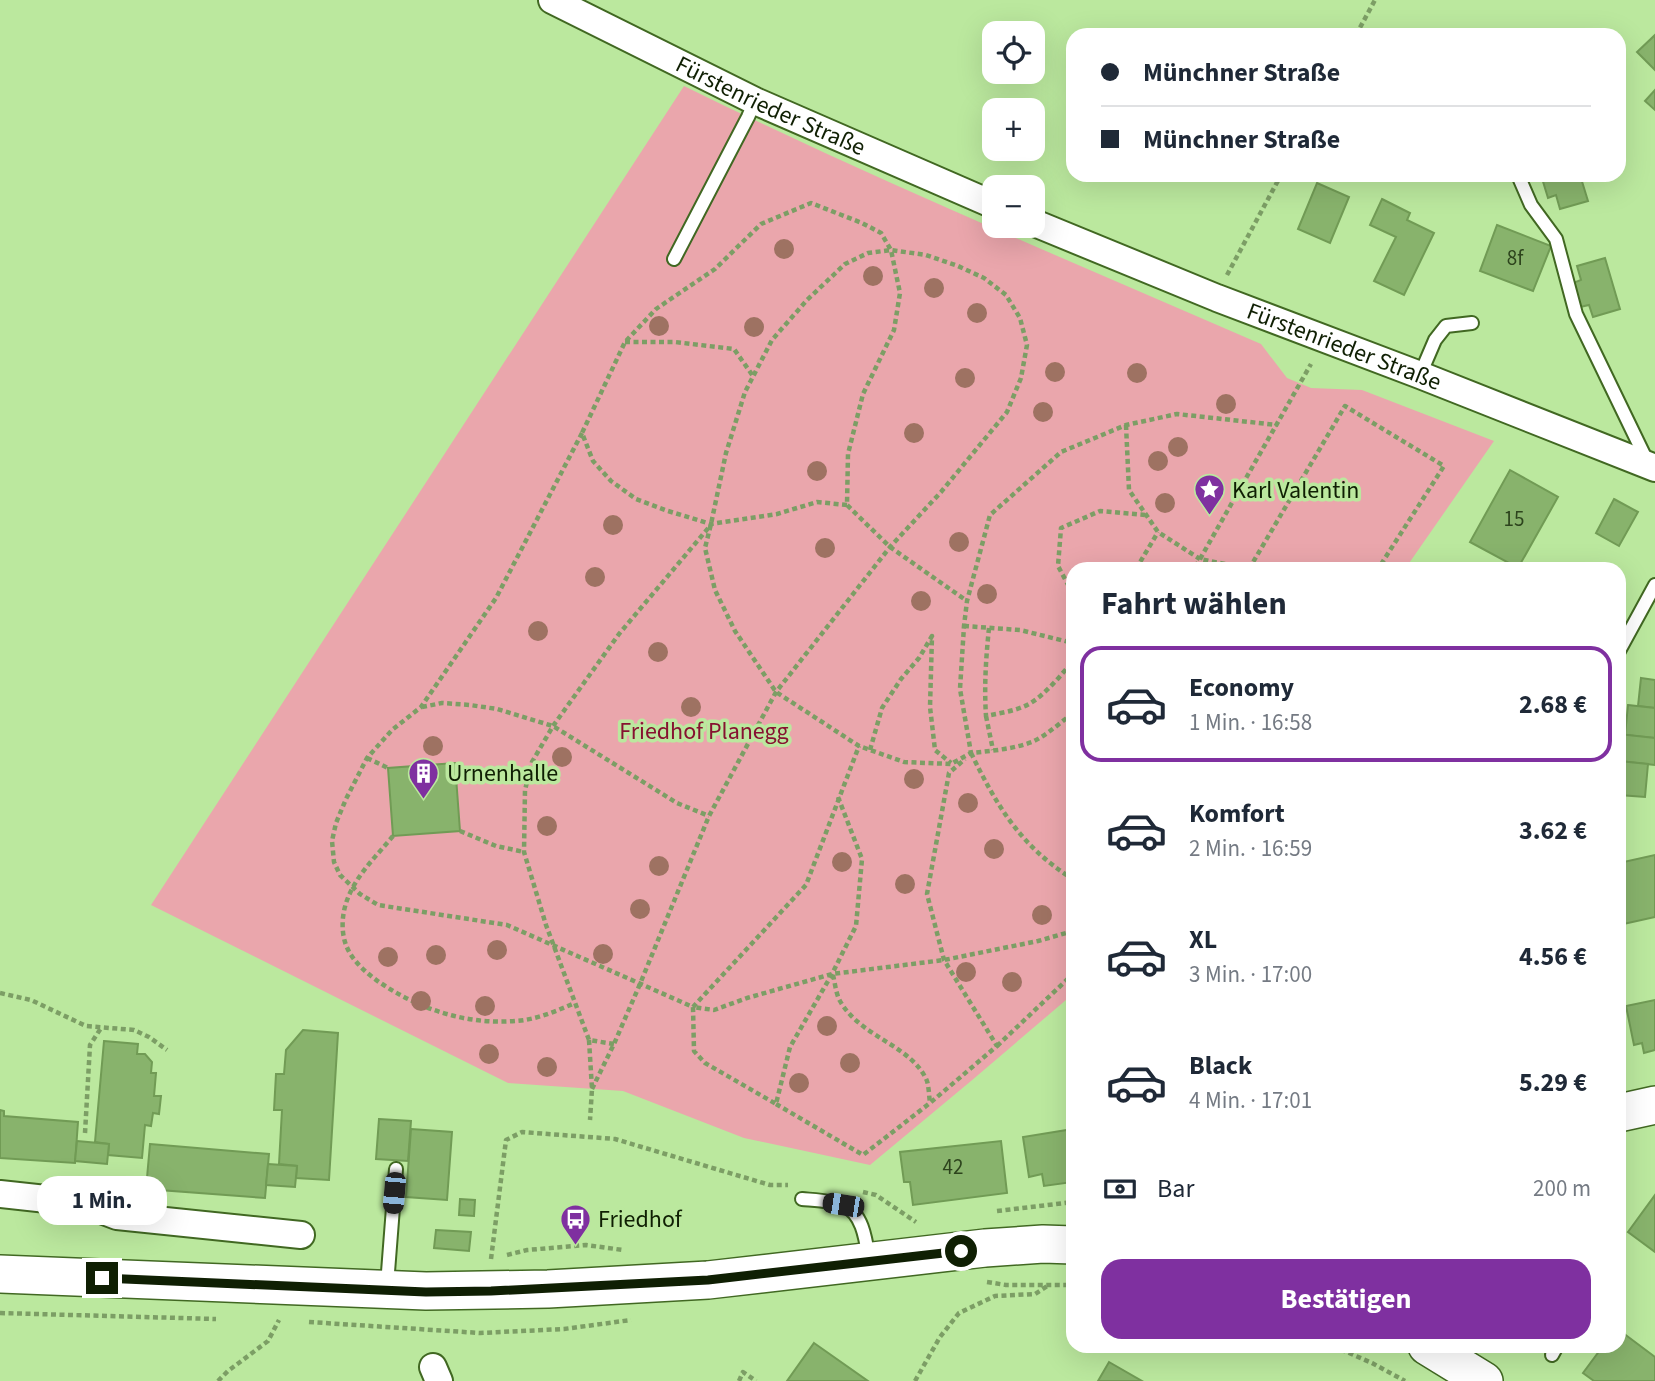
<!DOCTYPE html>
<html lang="de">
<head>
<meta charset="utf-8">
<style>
	:root { --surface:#fff; --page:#f2f2f3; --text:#1f2937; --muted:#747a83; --line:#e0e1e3; --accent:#7f30a0 }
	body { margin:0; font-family:"Source Sans 3",sans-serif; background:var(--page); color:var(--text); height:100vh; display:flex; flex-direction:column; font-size:26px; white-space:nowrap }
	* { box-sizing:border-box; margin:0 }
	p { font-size:23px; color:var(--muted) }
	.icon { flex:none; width:38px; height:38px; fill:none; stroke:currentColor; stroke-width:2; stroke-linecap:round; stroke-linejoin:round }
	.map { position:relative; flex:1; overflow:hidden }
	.panel { position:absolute; left:1066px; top:562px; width:560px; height:791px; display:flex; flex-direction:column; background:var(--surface); border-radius:21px; box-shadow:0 7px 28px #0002 }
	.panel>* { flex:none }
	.banner { position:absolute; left:1066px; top:28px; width:560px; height:154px; border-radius:21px; box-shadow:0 7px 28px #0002; display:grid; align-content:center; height:154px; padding:0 35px; background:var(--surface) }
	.tools { position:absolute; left:982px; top:21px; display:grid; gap:14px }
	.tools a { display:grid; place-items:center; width:63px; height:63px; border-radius:14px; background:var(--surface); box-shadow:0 7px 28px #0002; font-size:35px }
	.end { position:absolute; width:32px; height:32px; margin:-16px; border:9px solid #0f1f03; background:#fff; box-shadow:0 0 0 4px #fff }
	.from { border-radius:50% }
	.bubble { position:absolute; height:49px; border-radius:21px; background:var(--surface); box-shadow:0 7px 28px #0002; font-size:23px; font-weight:700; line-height:49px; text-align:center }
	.car { position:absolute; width:21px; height:42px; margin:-21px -10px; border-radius:9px; box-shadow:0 0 5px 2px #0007; background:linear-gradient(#222 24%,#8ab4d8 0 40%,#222 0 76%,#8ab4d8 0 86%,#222 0) }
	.banner b { display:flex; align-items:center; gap:24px; height:66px; font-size:26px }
	.banner b+b { border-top:2px solid var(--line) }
	.banner i { width:18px; height:18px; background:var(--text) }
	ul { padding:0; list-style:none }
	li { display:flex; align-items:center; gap:21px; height:116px; margin:0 14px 10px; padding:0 21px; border:4px solid transparent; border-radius:21px }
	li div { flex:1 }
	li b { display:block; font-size:26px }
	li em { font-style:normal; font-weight:700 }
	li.on { border-color:var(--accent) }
	li>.icon { width:63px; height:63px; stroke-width:1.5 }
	h2 { padding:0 35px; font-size:32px; line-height:84px }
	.pay { display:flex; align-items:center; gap:18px; height:77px; padding:0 35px; font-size:26px }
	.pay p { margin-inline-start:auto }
	.action { display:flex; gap:14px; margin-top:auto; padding:14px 35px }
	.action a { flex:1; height:80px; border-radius:21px; background:var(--accent); color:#fff; font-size:28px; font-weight:700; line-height:80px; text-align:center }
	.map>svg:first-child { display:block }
	.green { fill:#eaa6ac }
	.building { fill:#88b36c; stroke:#719b55; stroke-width:2 }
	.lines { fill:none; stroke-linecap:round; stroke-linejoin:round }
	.service-casing { stroke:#416822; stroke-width:16 }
	.minor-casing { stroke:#416822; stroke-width:30 }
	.secondary-casing { stroke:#416822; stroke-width:40 }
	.path { stroke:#7c9e65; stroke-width:4.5; stroke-dasharray:5 3.5; stroke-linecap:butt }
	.service { stroke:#fff; stroke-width:12 }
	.minor { stroke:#fff; stroke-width:26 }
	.secondary { stroke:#fff; stroke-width:37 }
	.tree { fill:#9e7262 }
	.route { stroke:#0f1f03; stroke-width:9 }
	.labels { text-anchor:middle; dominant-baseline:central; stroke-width:7; stroke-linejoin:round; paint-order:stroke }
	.number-label { font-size:21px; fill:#2d441d }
	.street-label { font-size:24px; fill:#0f1f03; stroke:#bbe89e }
	.poi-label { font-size:24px; fill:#0f1f03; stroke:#bbe89e; text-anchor:start }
	.park-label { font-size:24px; fill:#861230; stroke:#bbe89e }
</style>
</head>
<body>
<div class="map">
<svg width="1655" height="1381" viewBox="0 0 1655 1381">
	<rect width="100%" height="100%" fill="#bbe89e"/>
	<!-- green -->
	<path class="green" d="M684,86C873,179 1068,260 1261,344L1287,378L1311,388L1362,390L1494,441L1405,569H1073V994L971,1081L870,1165L744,1138L623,1091L508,1083L151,905Z"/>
	<!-- building -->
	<g class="building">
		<polygon points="1655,35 1655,70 1637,52"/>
		<polygon points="1655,90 1655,110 1645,101"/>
		<polygon points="1541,175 1580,175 1588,201 1560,209 1556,195 1548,198"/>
		<polygon points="1317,183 1349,197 1330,243 1298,229"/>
		<polygon points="1382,199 1410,213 1407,220 1434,233 1404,295 1374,281 1396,237 1370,225"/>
		<polygon points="1497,225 1551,246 1533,291 1480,271"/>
		<polygon points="1605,258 1620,309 1593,317 1589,305 1580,307 1573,283 1581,280 1577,266"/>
		<polygon points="1510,470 1558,497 1518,568 1470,542"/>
		<polygon points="1614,499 1638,512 1619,546 1596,533"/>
		<polygon points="1641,678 1655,680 1655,708 1638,706"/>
		<polygon points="1628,705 1655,708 1655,738 1625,735"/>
		<polygon points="1619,734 1655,738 1655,765 1619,761"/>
		<polygon points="1619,761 1648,764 1645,797 1619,795"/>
		<polygon points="455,763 460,831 393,836 388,768"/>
		<polygon points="1655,855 1655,917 1619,925 1619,863"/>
		<polygon points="1655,1000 1655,1050 1644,1053 1642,1043 1634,1045 1626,1006"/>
		<polygon points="303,1030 338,1033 329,1180 296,1178 297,1166 279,1164 282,1110 274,1110 276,1074 284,1074 286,1050"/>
		<polygon points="104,1041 138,1044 137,1054 145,1054 152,1062 151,1073 156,1073 154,1096 161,1096 159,1114 153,1113 151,1126 145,1125 142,1158 108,1155 109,1144 95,1142"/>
		<polygon points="0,1110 4,1111 4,1116 78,1122 75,1163 0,1158"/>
		<polygon points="379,1119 411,1121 408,1161 376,1159"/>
		<polygon points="411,1129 452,1132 447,1200 406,1197"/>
		<polygon points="1073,1129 1073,1182 1044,1186 1042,1174 1029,1177 1023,1137"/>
		<polygon points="77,1141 109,1144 107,1164 75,1161"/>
		<polygon points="1001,1141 1007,1193 913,1205 910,1182 904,1182 900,1152"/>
		<polygon points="150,1144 269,1154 265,1198 146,1189"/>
		<polygon points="268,1164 297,1166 295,1187 266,1185"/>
		<polygon points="1655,1195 1655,1252 1628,1232"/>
		<polygon points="460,1199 475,1200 474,1216 459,1215"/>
		<polygon points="436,1230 471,1232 469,1251 434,1248"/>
		<polygon points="1619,1330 1655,1357 1655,1381 1594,1381 1583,1373 1603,1346 1619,1346"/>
		<polygon points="814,1343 868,1381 787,1381"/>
		<polygon points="1109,1362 1142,1381 1098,1381"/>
	</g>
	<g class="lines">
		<defs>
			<g id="service">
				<polyline points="1518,175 1531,205 1556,239 1576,314 1648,463"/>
				<polyline points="674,259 748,117 755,101"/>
				<polyline points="1420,375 1435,340 1446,326 1472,323"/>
				<polyline points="1619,651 1655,585"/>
				<path d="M802,1199C812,1200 834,1201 843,1205C863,1213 866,1241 869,1260"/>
				<polyline points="387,1285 396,1169"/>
				<polyline points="1552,1355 1557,1346"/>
			</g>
			<g id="minor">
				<path id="s1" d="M552,0L755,101L994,205"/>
				<path id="s2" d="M1032,222L1217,298L1420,375L1655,468"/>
				<polyline points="0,1194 83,1203 117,1216 301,1235"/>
				<polyline points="433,1367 439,1381"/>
			</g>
			<g id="secondary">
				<polyline points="1619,1113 1655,1105"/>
				<polyline points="0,1274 426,1291 548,1289 708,1280 985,1248 1043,1244 1073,1245"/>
				<polyline points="1427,1346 1484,1381"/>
			</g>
		</defs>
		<!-- service casing -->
		<use href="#service" class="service-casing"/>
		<!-- minor casing -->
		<use href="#minor" class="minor-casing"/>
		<!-- secondary casing -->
		<use href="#secondary" class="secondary-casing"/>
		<!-- path -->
		<g class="path">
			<polyline points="1356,35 1375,0"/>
			<polyline points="1227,275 1281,175"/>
			<polyline points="625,342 675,342 734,349 753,376"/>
			<polyline points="1126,425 1129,490 1158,532 1200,559 1194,569"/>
			<polyline points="582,433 496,598 421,707 392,730 367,758 346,799 336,823 332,841 334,862 340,875 360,894 378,905 507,925 693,1007 806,885 859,746"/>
			<polyline points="847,505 817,502 777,514 711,524 668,511 636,499 611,481 593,461 582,433 625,342 656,309 715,269 761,224 811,203 862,223 881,233 891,250 900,293 894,330 863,394 848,454 847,505 890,547 967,601"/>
			<polyline points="1136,569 1158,532"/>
			<polyline points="1249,569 1345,406 1444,466 1378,569"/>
			<polyline points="1250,569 1200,559 1311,364"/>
			<polyline points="1073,594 1058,566 1061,528 1100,511 1145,515"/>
			<polyline points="964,626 1020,630 1073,643"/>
			<path d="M989,628C986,657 984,686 986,716C1000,713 1016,711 1029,704C1045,695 1062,674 1073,661"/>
			<polyline points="422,707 442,703 470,705 497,709 553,726 677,803 709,816"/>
			<path d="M1073,713C1060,723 1047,735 1032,742C1013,749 991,751 971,753L960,689L964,626L967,601L990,515L1061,452L1126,425L1177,414L1277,425"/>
			<polyline points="986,716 993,750"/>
			<polyline points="870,750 882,708 901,679 919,658 932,636 930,707 935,750 951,763"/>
			<path d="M971,753C997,806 1021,847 1073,879"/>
			<polyline points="367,758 388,768"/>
			<polyline points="838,797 862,859 856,926 832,974 790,1047 776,1104 705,1063 694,1051 693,1007 714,1010 747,998 832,974 944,960 1038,941 1073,931"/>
			<polyline points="460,831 496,846 524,852"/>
			<path d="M393,836C374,859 350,881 344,911C342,921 342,932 345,942C350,959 365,972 379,982C419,1009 466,1025 515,1021C536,1020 556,1011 575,1003"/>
			<path d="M833,975C835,983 836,994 840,1001C861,1038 912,1045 927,1081C929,1088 929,1096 930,1103"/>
			<polyline points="0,993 31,1000 86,1026 134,1030 149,1037 167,1050"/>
			<polyline points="589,1040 592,1089 590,1120"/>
			<polyline points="614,1044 589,1040 546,925 524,852 525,790 532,762 553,726 619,634 710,526"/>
			<polyline points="997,1046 1073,974"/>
			<polyline points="592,1089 614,1044 640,984 709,816 776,692 890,547 941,492 1007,412 1021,378 1027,345 1020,318 1006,295 984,278 958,266 926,255 891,250 868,253 845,264 807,300 772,340 745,392 726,453 711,524 705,548 715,590 735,631 776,692 859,746 904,762 951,764 971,753"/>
			<polyline points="776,1104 863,1155 930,1103 997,1046 944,960 927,894 949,773 965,759"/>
			<polyline points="85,1133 90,1045 101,1028"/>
			<polyline points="863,1192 876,1195 916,1222"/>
			<polyline points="997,1211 1073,1202"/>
			<polyline points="507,1255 527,1250 586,1245 623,1250"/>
			<polyline points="491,1259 506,1140 522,1132 615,1139 770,1185 788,1185"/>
			<polyline points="987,1282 1006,1285 1073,1285"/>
			<polyline points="0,1313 216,1319"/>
			<polyline points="309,1322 480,1333 564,1329 631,1320"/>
			<polyline points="1333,1346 1372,1363 1405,1381"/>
			<polyline points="218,1381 228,1371 268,1341 279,1320"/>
			<polyline points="739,1381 743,1372 756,1381"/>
			<polyline points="915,1381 940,1337 959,1313 995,1296 1035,1294 1049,1285"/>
		</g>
		<!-- service -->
		<use href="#service" class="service"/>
		<!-- minor -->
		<use href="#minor" class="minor"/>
		<!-- secondary -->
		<use href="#secondary" class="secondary"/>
	</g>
	<!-- trees -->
	<g class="tree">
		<circle cx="784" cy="249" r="10"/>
		<circle cx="873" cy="276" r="10"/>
		<circle cx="934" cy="288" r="10"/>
		<circle cx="977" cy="313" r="10"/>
		<circle cx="659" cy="326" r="10"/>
		<circle cx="754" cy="327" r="10"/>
		<circle cx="1055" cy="372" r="10"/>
		<circle cx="1137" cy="373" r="10"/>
		<circle cx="965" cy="378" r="10"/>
		<circle cx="1226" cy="404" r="10"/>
		<circle cx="1043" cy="412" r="10"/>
		<circle cx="914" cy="433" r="10"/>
		<circle cx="1178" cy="447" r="10"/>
		<circle cx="1158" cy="461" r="10"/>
		<circle cx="817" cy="471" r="10"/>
		<circle cx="1165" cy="503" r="10"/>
		<circle cx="613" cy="525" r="10"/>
		<circle cx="959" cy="542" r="10"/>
		<circle cx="825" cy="548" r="10"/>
		<circle cx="595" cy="577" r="10"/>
		<circle cx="987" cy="594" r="10"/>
		<circle cx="921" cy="601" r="10"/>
		<circle cx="538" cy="631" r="10"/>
		<circle cx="658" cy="652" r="10"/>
		<circle cx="691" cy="707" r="10"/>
		<circle cx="433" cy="746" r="10"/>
		<circle cx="562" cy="757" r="10"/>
		<circle cx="914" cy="779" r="10"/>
		<circle cx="968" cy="803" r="10"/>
		<circle cx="547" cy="826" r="10"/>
		<circle cx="994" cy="849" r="10"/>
		<circle cx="842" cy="862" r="10"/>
		<circle cx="659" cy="866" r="10"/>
		<circle cx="905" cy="884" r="10"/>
		<circle cx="640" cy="909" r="10"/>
		<circle cx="1042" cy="915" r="10"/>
		<circle cx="497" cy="950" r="10"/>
		<circle cx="603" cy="954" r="10"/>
		<circle cx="436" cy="955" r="10"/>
		<circle cx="388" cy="957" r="10"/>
		<circle cx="966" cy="972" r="10"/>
		<circle cx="1012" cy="982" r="10"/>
		<circle cx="421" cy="1001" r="10"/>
		<circle cx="485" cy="1006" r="10"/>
		<circle cx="827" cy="1026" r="10"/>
		<circle cx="489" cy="1054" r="10"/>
		<circle cx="850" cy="1063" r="10"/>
		<circle cx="547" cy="1067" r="10"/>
		<circle cx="799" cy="1083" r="10"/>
	</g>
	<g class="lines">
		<!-- route -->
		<polyline class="route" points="102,1278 426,1292 491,1291 708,1280 961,1251"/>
	</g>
	<!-- icons -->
	<defs>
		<symbol id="sight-pin" viewBox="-11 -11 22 30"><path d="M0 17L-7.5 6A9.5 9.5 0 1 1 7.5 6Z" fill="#7f30a0" stroke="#bbe89e"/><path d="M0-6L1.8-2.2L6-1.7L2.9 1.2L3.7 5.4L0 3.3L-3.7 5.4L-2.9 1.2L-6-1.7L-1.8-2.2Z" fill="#fff"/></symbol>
		<symbol id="building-pin" viewBox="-11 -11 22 30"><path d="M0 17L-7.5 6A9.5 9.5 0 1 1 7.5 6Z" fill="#7f30a0" stroke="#bbe89e"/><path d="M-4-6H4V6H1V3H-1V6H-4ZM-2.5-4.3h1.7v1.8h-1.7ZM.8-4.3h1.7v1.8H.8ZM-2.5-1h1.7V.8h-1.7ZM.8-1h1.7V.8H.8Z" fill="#fff"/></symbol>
		<symbol id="bus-pin" viewBox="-11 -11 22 30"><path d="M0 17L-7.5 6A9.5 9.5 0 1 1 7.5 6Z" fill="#7f30a0" stroke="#bbe89e"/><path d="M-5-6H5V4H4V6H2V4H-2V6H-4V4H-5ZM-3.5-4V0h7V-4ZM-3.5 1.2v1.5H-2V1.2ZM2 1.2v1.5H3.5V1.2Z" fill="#fff"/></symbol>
	</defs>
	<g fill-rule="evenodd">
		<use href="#sight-pin" x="1192" y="472" width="35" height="47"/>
		<use href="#building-pin" x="406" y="756" width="35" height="47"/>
		<use href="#bus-pin" x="558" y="1202" width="35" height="47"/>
	</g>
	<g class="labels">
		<!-- number labels -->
		<g class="number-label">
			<text x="1515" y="258">8f</text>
			<text x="1514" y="519">15</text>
			<text x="953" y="1167">42</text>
		</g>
		<!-- street labels -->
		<g class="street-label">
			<text stroke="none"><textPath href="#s1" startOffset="243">Fürstenrieder Straße</textPath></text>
			<text stroke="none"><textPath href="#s2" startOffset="336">Fürstenrieder Straße</textPath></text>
		</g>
		<!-- poi labels -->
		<g class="poi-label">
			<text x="1232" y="490">Karl Valentin</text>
			<text x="447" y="773">Urnenhalle</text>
			<text x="598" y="1219">Friedhof</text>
		</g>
		<!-- park labels -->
		<g class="park-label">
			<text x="704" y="731">Friedhof Planegg</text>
		</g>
	</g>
</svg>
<div class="tools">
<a><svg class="icon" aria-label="locate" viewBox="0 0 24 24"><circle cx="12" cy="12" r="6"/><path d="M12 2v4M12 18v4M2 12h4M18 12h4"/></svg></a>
<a>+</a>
<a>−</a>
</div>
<i class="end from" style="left:961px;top:1251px"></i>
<i class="end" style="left:102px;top:1278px"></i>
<div class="bubble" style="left:37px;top:1176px;width:130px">1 Min.</div>
<i class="car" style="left:394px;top:1193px;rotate:185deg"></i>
<i class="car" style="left:843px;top:1205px;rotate:279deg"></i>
<div class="banner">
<b><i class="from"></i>Münchner Straße</b>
<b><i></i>Münchner Straße</b>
</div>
<section class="panel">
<h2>Fahrt wählen</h2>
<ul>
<li class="on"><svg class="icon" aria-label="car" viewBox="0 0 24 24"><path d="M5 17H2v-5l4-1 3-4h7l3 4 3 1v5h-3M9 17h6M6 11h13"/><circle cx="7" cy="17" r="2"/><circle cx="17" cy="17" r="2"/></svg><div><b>Economy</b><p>1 Min. · 16:58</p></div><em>2.68 €</em></li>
<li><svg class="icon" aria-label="car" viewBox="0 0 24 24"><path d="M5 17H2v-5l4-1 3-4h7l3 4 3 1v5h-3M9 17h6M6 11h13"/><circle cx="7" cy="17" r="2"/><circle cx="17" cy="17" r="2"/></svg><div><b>Komfort</b><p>2 Min. · 16:59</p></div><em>3.62 €</em></li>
<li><svg class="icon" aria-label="car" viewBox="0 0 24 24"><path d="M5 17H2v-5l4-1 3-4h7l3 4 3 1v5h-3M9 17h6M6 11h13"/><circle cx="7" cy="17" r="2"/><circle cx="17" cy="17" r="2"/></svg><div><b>XL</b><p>3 Min. · 17:00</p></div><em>4.56 €</em></li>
<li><svg class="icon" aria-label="car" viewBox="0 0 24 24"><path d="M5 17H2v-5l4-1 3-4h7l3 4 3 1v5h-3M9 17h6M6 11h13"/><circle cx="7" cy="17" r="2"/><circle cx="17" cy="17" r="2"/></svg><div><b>Black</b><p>4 Min. · 17:01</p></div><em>5.29 €</em></li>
</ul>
<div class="pay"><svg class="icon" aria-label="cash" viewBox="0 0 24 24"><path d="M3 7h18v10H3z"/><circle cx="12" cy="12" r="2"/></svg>Bar<p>200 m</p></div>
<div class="action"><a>Bestätigen</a></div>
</section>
</div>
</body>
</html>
